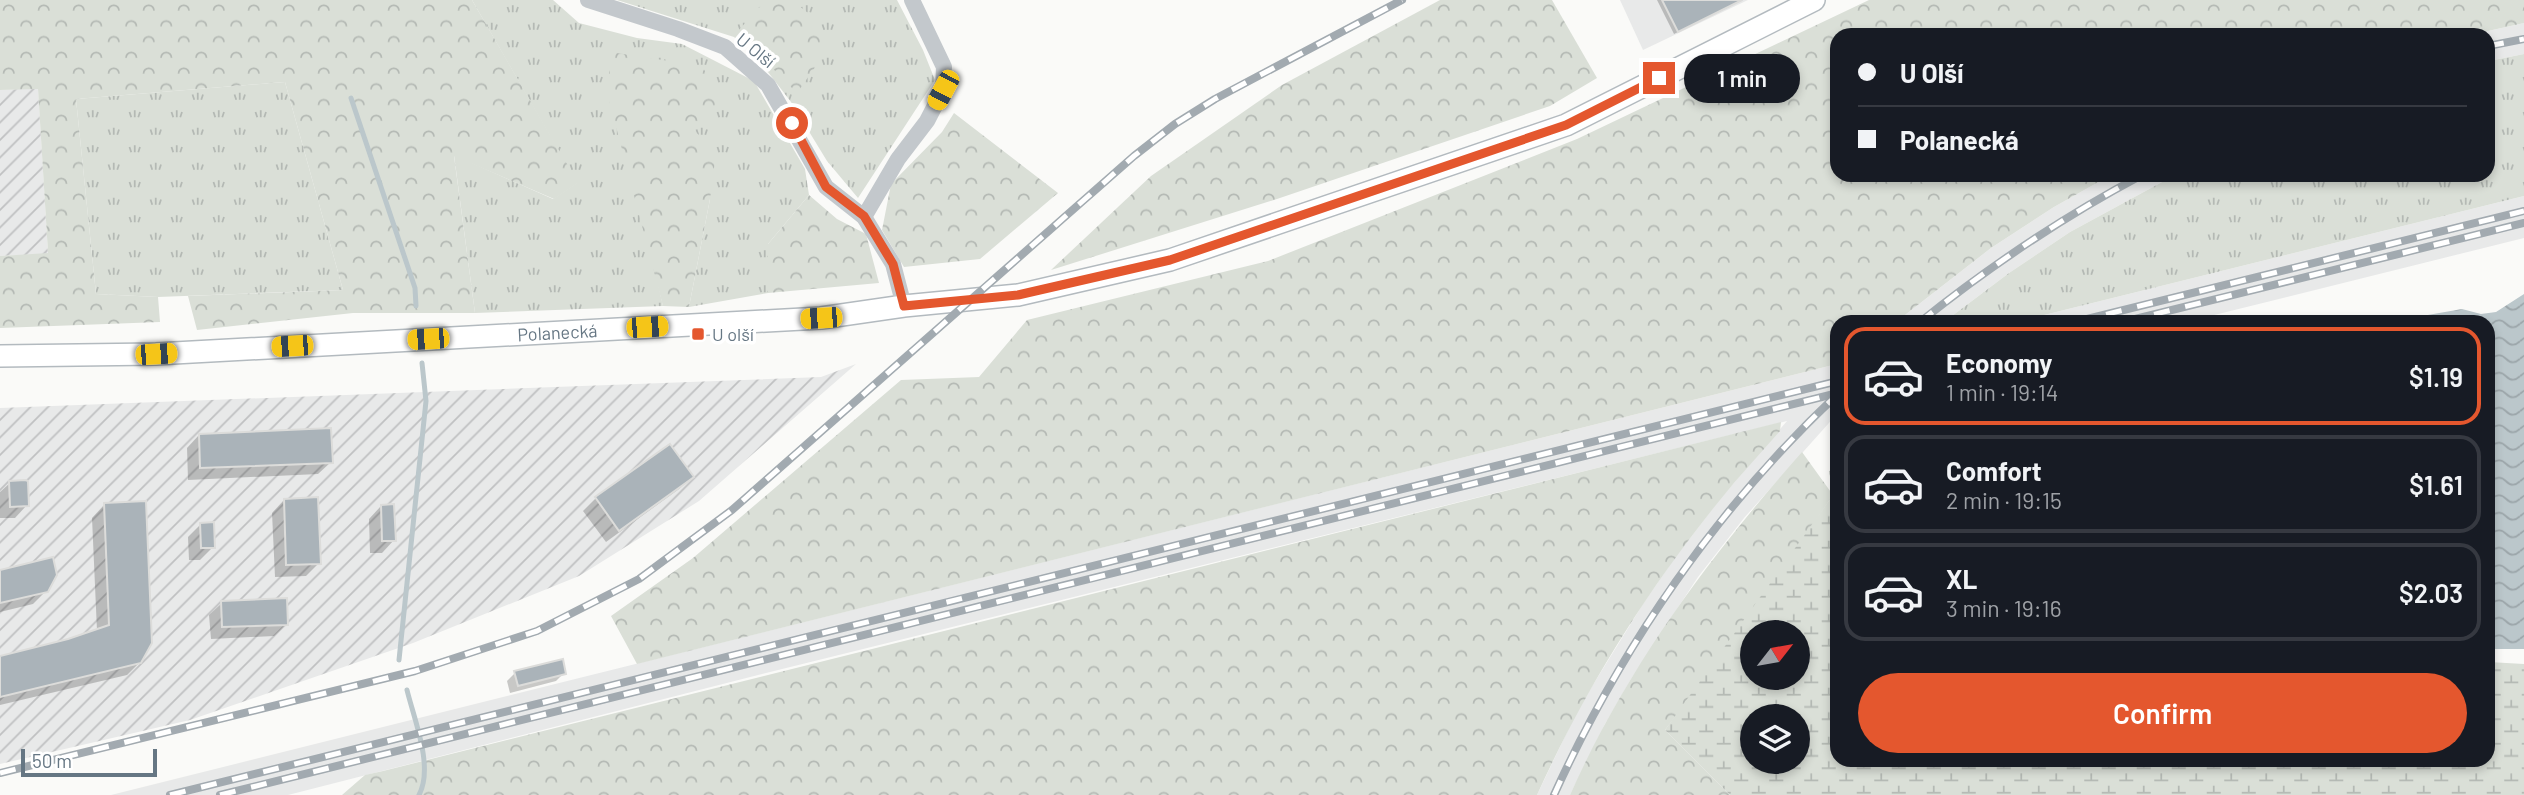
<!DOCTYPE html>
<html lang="en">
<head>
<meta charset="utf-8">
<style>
	:root { --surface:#171b24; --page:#242831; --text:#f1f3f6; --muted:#9ea1a6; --line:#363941; --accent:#e4572e }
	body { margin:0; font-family:Barlow,sans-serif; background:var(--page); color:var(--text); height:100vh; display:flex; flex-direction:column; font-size:26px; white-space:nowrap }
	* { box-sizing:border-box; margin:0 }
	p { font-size:23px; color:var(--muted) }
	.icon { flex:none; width:38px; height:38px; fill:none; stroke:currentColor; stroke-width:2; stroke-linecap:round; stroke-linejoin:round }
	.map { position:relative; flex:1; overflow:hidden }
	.details { position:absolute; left:1830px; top:315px; width:665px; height:452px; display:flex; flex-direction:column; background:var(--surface); border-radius:21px; box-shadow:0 4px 10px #0003 }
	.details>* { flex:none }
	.banner { position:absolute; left:1830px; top:28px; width:665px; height:154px; border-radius:21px; box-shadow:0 4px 10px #0003; display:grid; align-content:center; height:154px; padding:0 28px; background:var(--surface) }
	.needle { width:46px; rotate:59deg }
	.fabs { position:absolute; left:1740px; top:620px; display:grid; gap:14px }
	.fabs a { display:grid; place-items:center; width:70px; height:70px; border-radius:50%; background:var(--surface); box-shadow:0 4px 10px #0003; font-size:35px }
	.scale { position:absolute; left:21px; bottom:18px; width:136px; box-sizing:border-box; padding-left:7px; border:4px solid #657683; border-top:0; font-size:19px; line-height:24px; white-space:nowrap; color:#657683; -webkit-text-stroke:5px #fff; paint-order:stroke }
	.end { position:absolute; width:32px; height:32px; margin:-16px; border:9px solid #e4572e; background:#fff; box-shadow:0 0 0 4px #fff }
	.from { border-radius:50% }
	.bubble { position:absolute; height:49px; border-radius:24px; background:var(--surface); box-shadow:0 4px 10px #0003; font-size:23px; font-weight:600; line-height:49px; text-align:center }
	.car { position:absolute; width:21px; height:42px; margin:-21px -10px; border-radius:9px; box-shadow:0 0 5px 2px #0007; background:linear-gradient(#f5c518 24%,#345 0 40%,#f5c518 0 76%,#345 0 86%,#f5c518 0) }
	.banner b { display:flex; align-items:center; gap:24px; height:66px; font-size:26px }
	.banner b+b { border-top:2px solid var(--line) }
	.banner i { width:18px; height:18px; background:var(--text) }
	ul { padding:12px 0 0; list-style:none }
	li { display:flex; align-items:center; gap:21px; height:98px; margin:0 14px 10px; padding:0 14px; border:4px solid var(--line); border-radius:21px }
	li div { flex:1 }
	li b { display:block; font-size:26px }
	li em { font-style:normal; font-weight:600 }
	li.active { border-color:var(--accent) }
	li>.icon { width:63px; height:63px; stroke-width:1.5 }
	.cta { display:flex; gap:14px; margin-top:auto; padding:14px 28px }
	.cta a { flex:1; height:80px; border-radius:42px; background:var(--accent); color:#fff; font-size:28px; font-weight:600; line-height:80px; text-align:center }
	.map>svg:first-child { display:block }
	.built { fill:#e8e9e9 }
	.industrial { fill:url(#industrial-furrows) }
	.grass { fill:url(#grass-tufts) }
	.forest { fill:url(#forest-crowns) }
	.wetland { fill:url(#wetland-marsh); fill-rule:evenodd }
	.water { fill:url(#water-waves) }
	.shadow { fill:#0003 }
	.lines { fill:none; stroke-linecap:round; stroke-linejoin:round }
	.stream { stroke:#bbc7cb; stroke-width:5 }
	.building { fill:#aab3b9; stroke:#dcdcda; stroke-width:2 }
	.secondary-casing { stroke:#b3babf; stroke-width:24 }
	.street { stroke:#c3c8cc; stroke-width:16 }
	.secondary { stroke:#fff; stroke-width:21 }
	.rail-casing { stroke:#a2aab0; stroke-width:8 }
	.rail { stroke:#fff; stroke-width:5; stroke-dasharray:16; stroke-linecap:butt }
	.route { stroke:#e4572e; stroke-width:9 }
	.poi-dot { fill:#e4572e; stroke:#fff; stroke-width:2.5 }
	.labels { text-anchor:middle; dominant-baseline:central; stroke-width:7; stroke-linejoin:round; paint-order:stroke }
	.street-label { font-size:18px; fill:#657683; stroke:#fff }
	.poi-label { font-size:18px; fill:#657683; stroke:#fff; text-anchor:start }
</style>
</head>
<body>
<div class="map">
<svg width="2524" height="795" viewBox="0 0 2524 795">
	<defs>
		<pattern id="industrial-furrows" width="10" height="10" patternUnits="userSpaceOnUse" patternTransform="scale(1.75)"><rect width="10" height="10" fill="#e8e9e9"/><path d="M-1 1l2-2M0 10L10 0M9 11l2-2" fill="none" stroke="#c0c1c2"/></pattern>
		<pattern id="grass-tufts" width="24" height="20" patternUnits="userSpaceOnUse" patternTransform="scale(1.75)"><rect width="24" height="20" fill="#dadfd7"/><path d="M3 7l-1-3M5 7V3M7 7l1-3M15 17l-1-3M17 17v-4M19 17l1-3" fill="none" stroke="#b4b9b4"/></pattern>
		<pattern id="forest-crowns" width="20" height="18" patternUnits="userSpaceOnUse" patternTransform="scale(1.75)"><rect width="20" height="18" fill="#dadfd7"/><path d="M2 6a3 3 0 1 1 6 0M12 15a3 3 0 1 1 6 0" fill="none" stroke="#b4b9b4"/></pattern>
		<pattern id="wetland-marsh" width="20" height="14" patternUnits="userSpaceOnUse" patternTransform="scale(1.75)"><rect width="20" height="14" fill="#dadfd7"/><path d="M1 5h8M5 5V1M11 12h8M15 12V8" fill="none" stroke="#b4b9b4"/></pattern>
		<pattern id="water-waves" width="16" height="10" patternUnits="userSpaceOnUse" patternTransform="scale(1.75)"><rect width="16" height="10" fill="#bbc7cb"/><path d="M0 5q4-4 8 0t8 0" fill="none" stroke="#9ca6aa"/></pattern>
	</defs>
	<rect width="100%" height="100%" fill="#fafaf8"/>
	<!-- built -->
	<g class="built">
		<polygon points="1620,0 1748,0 1643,50"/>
		<polygon points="2524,23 2524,54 2489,61 2488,35 2470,35"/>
		<polygon points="2111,175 2175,175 2070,232 2009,273 1944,322 1896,322 1991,248 2054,207"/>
		<polygon points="2524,196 2524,238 2186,322 2016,322"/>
		<polygon points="1837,364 1837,414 1744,518 1698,577 1631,679 1605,724 1570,795 1537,795 1578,709 1643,604 1674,559 1720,499 1787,421 766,673 288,795 111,795"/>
	</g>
	<!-- industrial -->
	<g class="industrial">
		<polygon points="38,88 48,254 0,256 0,90"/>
		<polygon points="856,364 699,501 579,576 413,643 190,720 0,764 0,408 821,377"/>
	</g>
	<!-- grass -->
	<g class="grass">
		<polygon points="472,0 553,0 579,23 637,38 682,44 754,81 805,169 809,195 768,244 768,293 689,307 710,199 694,130 701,66 656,275 663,306 475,313 454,155 553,199 577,183"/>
		<polygon points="617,0 897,0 923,50 935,80 858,198 827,161 791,102 758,59 734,37"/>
		<polygon points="2524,54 2524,196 2016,322 1944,322 2009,273 2070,232 2175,175 2488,175 2489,61"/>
		<polygon points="285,82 343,290 158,297 96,294 76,99"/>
	</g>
	<!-- forest -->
	<g class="forest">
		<polygon points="0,0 472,0 578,183 554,199 454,156 475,313 353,313 197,330 188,296 343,290 285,82 76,99 96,294 158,297 160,322 0,328 0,256 48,253 38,89 0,90"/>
		<polygon points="766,0 789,0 805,10 832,43 797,93 737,32"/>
		<polygon points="1440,0 1552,0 1597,78 1550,106 1277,199 1051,270 1151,176 1282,85"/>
		<polygon points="1869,0 2524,0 2524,23 2470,35 1838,35 1838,175 2111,175 2054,207 1991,248 1896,322 1838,322 1837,364 637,664 611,616 693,558 901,380 979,377 1027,320 1268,261 1577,139"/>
		<polygon points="610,52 702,66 724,104 694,130 716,153 710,199 689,307 663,306 608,96"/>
		<polygon points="954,113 1058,193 980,259 904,267 882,230 891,184 942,132"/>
		<polygon points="809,195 837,219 866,234 879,283 768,293 768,244"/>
		<path d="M1781,422L1780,431C1760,454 1739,476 1720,500C1647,590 1585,689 1537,795H342L365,775L383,771Z"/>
		<path d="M1802,452L1833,495L1737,636L1665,730L1730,795H1570C1627,667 1710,556 1802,452Z"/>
	</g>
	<!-- wetland -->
	<path class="wetland" d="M1837,469L1838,760H2488L2489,662L2524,664V795H1730L1665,730L1833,495L1829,471ZM1752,632H1797V677H1752ZM1752,716H1797V761H1752Z"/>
	<!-- water -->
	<polygon class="water" points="2524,294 2524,649 2489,649 2488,322 2388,322 2462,309 2481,314 2496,312"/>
	<!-- shadow -->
	<g class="shadow">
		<polygon points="1657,0 1743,0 1674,34"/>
		<polygon points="199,435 331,462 318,474 188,480 187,448"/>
		<polygon points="669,446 692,477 679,489 606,542 583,511 596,498"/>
		<polygon points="10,483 27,505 15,518 0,518 0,492"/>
		<polygon points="284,500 319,563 306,576 275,577 272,513"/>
		<polygon points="104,505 140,662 127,675 0,705 0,657 97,631 92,518"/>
		<polygon points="381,506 394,540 382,553 370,553 369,519"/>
		<polygon points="201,524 213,547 200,560 189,560 188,537"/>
		<polygon points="0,571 46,591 33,604 0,612"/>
		<polygon points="222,603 286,624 274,636 211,639 209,615"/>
		<polygon points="515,673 564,673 556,681 510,693 507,681"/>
	</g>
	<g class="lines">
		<!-- stream -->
		<g class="stream">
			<polyline points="351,98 415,288 416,306"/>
			<polyline points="399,660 426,401 422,363"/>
			<path d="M407,690C414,719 434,767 419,795"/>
		</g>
	</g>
	<!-- building -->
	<g class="building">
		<polygon points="1662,0 1742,0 1678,32"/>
		<polygon points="331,428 333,463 200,468 199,434"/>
		<polygon points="670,444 694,477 619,531 595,497"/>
		<polygon points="25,480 28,481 29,506 10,507 9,481"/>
		<polygon points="318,497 321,564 286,565 284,499"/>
		<polygon points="146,501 152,643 141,663 0,697 0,656 68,639 109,625 104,503"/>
		<polygon points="394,504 396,541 382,541 381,505"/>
		<polygon points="214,522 215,548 201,548 200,523"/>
		<polygon points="53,557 57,575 48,592 0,603 0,570"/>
		<polygon points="287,598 288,625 222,627 221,601"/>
		<polygon points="563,659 566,674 518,686 514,671"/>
	</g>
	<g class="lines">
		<defs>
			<g id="secondary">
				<path id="s1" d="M0,356L156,354L821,318L904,306L1018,295L1170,260L1566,125L1814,0"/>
			</g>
		</defs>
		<!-- secondary casing -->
		<use href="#secondary" class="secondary-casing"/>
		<!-- street -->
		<g class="street">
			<polyline points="588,0 678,29 725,47 768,85 826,187 864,217 893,264 904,306"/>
			<polyline points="864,217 898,159 927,121 943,90 944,67 912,0"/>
		</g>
		<!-- secondary -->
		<use href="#secondary" class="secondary"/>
		<defs>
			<g id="rail">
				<polyline points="2488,46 2524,39"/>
				<path d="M1920,322C1990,266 2063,217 2142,175"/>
				<polyline points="2075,322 2524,211"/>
				<polyline points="2123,322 2524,223"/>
				<polyline points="0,773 415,671 537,631 639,579 732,510 1068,214 1134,156 1175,124 1215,99 1402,0"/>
				<polyline points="170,795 1838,381"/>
				<polyline points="220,795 1838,393"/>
				<path d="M1554,795C1621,647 1718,506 1838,394"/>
			</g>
		</defs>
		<!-- rail casing -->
		<use href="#rail" class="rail-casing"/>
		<!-- rail -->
		<use href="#rail" class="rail"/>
	</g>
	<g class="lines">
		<!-- route -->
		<polyline class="route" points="792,123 826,187 864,216 893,264 904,306 1018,295 1170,260 1566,125 1659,78"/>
	</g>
	<!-- markers -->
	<rect class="poi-dot" x="691" y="327" width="14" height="14" rx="3.5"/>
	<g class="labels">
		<!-- street labels -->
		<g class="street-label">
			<text transform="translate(756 50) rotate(39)">U Olší</text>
			<text stroke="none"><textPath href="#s1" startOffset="558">Polanecká</textPath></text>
		</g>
		<!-- poi labels -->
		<g class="poi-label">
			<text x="712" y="334">U olší</text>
		</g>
	</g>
</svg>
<div class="fabs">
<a><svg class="needle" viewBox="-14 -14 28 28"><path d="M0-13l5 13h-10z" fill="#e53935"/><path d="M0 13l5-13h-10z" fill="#9ea1a6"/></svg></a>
<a><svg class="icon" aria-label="layers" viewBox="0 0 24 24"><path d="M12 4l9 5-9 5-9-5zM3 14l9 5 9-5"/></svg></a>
</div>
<div class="scale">50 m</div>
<i class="end from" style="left:792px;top:123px"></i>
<i class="end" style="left:1659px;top:78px"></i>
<div class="bubble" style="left:1684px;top:54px;width:116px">1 min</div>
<i class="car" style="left:943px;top:90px;rotate:208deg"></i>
<i class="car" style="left:821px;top:318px;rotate:267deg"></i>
<i class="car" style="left:647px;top:327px;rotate:87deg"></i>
<i class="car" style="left:428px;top:339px;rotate:267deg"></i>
<i class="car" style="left:292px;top:346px;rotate:267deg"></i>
<i class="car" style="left:156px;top:354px;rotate:87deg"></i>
<div class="banner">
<b><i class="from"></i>U Olší</b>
<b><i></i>Polanecká</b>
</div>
<section class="details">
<ul>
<li class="active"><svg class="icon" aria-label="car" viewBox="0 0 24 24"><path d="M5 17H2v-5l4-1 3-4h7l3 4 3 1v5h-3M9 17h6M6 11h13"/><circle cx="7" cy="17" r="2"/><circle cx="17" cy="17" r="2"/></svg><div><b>Economy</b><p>1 min · 19:14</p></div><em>$1.19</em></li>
<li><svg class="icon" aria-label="car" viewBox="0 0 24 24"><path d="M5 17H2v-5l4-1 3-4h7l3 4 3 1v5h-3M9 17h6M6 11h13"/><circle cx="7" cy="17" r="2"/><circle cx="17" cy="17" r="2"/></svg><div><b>Comfort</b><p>2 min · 19:15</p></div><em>$1.61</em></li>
<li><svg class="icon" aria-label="car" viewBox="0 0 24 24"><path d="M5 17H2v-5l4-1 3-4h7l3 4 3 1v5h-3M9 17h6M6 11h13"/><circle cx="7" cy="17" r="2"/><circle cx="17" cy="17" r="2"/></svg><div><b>XL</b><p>3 min · 19:16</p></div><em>$2.03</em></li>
</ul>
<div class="cta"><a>Confirm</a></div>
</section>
</div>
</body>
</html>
